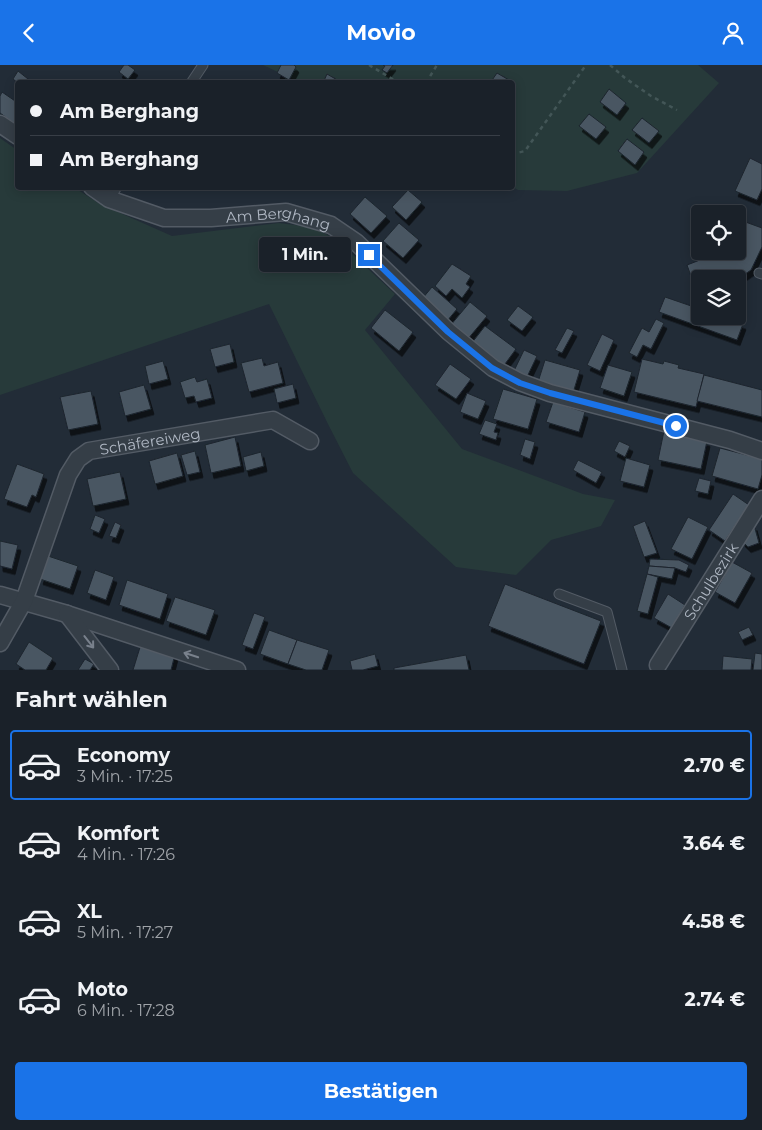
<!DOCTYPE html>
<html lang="de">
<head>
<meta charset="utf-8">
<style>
	:root { --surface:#1a2129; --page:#272e35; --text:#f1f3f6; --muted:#9fa3a8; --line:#383e46; --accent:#1a73e8 }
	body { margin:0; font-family:Montserrat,sans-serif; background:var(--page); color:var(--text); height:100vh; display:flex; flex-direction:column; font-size:19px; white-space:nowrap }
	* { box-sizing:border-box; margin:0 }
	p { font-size:16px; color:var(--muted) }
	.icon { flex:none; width:28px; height:28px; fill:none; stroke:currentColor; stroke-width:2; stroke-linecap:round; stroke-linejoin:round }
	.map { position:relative; height:605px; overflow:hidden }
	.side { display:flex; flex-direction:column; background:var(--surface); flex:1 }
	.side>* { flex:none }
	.banner { position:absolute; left:15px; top:15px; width:500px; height:110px; border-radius:5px; box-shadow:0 2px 12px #0003,0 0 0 1px var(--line); display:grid; align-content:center; height:110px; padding:0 15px; background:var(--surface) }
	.buttons { position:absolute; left:691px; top:140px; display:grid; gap:10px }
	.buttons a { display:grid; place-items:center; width:55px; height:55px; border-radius:5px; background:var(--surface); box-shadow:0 2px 12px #0003,0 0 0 1px var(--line); font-size:25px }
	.end { position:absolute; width:22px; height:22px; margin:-11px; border:6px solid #1a73e8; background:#fff; box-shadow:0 0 0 2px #fff }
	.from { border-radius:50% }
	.bubble { position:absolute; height:35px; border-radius:5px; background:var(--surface); box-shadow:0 2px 12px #0003,0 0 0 1px var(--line); font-size:16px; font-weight:700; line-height:35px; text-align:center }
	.banner b { display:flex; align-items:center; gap:18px; height:48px; font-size:19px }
	.banner b+b { border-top:1px solid var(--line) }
	.banner i { width:12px; height:12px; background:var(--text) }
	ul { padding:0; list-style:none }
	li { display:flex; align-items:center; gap:15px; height:70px; margin:0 10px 8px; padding:0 5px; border:2px solid transparent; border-radius:5px }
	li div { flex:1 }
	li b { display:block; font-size:19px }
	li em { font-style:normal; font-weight:700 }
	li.active { border-color:var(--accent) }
	li>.icon { width:45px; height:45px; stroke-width:1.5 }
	h2 { padding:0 15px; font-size:22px; line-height:60px }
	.primary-button { display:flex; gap:10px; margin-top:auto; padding:10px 15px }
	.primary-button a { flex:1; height:58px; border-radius:5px; background:var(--accent); color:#fff; font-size:20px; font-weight:700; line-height:58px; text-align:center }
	header { display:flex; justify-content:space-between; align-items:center; height:65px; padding:0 15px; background:var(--accent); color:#fff; font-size:22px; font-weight:700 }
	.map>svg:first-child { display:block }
	.green { fill:#273a3a }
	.building { fill:#4a5662; stroke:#1d252e; filter:url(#shadow) }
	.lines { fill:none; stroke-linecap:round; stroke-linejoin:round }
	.lane-casing { stroke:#535b65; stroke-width:11 }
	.street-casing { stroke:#535b65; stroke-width:19 }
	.path { stroke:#435657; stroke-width:2.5; stroke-dasharray:4 4; stroke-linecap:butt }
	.lane { stroke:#353e47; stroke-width:9 }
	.street { stroke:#353e47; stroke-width:16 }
	.oneway { stroke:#79818c }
	.route { stroke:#1a73e8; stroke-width:6 }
	.labels { text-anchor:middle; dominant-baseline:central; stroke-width:4; stroke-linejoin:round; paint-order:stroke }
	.street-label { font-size:15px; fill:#b0b8c4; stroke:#1b232c }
</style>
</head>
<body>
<header><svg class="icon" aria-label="back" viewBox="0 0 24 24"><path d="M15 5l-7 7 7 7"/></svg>Movio<svg class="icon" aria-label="person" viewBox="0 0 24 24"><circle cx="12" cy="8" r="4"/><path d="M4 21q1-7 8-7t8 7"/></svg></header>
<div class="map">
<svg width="762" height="605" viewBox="0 0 762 605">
	<defs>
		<filter id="shadow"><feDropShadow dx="3" dy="5.5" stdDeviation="0" flood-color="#0009"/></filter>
	</defs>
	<rect width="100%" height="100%" fill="#222c37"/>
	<!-- green -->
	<g class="green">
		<polygon points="263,0 698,0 719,18 637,108 567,126 518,125 513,122 512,18 299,17"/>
		<polygon points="0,73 17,85 18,122 75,123 100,139 172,171 279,158 311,162 336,174 395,229 365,265 462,384 583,429 615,435 601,461 551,475 516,510 456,502 353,408 329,361 269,239 0,330"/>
	</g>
	<!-- building -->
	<g class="building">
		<polygon points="124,0 128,0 135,5 128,14 119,7"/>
		<polygon points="281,0 294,0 296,2 289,15 277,8"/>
		<polygon points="383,0 393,0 387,8 382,5 385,1"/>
		<polygon points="18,6 33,18 18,18 13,14"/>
		<polygon points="497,8 509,15 508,18 490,18"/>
		<polygon points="327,9 339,16 339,18 323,18"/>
		<polygon points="609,24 626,38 617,50 600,37"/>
		<polygon points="2,27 18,38 18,61 0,48 0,31"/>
		<polygon points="589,49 606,62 596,74 579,61"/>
		<polygon points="642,53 659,66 649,78 632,65"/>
		<polygon points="627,74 644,87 635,100 618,86"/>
		<polygon points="750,93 762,99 762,124 757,135 735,126"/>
		<polygon points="408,125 422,137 406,155 392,142"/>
		<polygon points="365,132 387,151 371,168 350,149"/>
		<polygon points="740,155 762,163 762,182 751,205 738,214 700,214 700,227 697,228 687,200 723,186 738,186 738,160"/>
		<polygon points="399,158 419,175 403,193 383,176"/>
		<polygon points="452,199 471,211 466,219 470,222 462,233 452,224 446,231 435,221"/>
		<polygon points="432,222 457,244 447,256 422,234"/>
		<polygon points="665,232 700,244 700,251 720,251 743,259 737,275 659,247"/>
		<polygon points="470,237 487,251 467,275 450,261"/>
		<polygon points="518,241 533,252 522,266 507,255"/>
		<polygon points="385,245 413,267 399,286 371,263"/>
		<polygon points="656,254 664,258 651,284 643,280 637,292 629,288 642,263 649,267"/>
		<polygon points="485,261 516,284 502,303 471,279"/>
		<polygon points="567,263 574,266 562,288 555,285"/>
		<polygon points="602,269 614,275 600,306 587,300"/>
		<polygon points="230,279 234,297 215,302 210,284"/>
		<polygon points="524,285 537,291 526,314 513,308"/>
		<polygon points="262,293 264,301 278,297 283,318 249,327 241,298"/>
		<polygon points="642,294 663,299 664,296 679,300 678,303 704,309 696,342 634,327"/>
		<polygon points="545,295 580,305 573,328 538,317"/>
		<polygon points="163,296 168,314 149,319 145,301"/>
		<polygon points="450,299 471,314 456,334 435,320"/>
		<polygon points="608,300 632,307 624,331 600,323"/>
		<polygon points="704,310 762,325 762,352 697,336"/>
		<polygon points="195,312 197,317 207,314 212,333 196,337 194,331 185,333 180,317"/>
		<polygon points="293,319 296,333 277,338 274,324"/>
		<polygon points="144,320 151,344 125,351 119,327"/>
		<polygon points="503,324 537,334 528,364 493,354"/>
		<polygon points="91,326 98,359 68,365 60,332"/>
		<polygon points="467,328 486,336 478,354 460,347"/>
		<polygon points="553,337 585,347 579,367 546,357"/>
		<polygon points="485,355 497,359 494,367 498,368 496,375 479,369"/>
		<polygon points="664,366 707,376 701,404 658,395"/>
		<polygon points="235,372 241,401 211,408 205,380"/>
		<polygon points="525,374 535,377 530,394 520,390"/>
		<polygon points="619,376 630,381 625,392 614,386"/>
		<polygon points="720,383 762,394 762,410 758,424 712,411"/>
		<polygon points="195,386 200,407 187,410 181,390"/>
		<polygon points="261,387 264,401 246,406 243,392"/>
		<polygon points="177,388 183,411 155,419 149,396"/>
		<polygon points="626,393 650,400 644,422 620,416"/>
		<polygon points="578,395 602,407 596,418 573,405"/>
		<polygon points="17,399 44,409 36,432 32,430 27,442 4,434"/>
		<polygon points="120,407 126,434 93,441 87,414"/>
		<polygon points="699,413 711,416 708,429 695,426"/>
		<polygon points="733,429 749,440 725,476 709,465"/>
		<polygon points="95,450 105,454 99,468 90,464"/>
		<polygon points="688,452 708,462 692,494 671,484"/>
		<polygon points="645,456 657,488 644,492 633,461"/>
		<polygon points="115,457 121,460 116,473 109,471"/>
		<polygon points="754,460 759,478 748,482 742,476"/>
		<polygon points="0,476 18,480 12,504 0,501"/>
		<polygon points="48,491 78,501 70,524 40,514"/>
		<polygon points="650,494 679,495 689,500 686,507 675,503 649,501"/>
		<polygon points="732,497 752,508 735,538 715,527"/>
		<polygon points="649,501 675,503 672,514 647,509"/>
		<polygon points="95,505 114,512 106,535 87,528"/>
		<polygon points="647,509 658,512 648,549 637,546"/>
		<polygon points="127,515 168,529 160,554 119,540"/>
		<polygon points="505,519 601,556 584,599 488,561"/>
		<polygon points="668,529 685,540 672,563 654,553"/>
		<polygon points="175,532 215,545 206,570 166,556"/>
		<polygon points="254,548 265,552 253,584 242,580"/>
		<polygon points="749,562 753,570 742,575 738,567"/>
		<polygon points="269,565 297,575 288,599 260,589"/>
		<polygon points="297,575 329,585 322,605 306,605 288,599"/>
		<polygon points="29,577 53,593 46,605 25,605 16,599"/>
		<polygon points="141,579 175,589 171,605 133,605"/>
		<polygon points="755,588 762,589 762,605 753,605"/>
		<polygon points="375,589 378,601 363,605 352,605 350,596"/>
		<polygon points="466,590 469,605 394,605 394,603"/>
		<polygon points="723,591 752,594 751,605 722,605"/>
		<polygon points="85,594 94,599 90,605 78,605"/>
	</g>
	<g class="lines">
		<defs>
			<g id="lane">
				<polyline points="191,18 203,0"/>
				<polyline points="109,134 117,122"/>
				<polyline points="759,208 762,209"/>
				<polyline points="559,529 607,547 622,605"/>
			</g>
			<g id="street">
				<polyline points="0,59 18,71"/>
				<path id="s1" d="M92,122L109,134L164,153H211L286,147L331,160L356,177L449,267L493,303L520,317L550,328L730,375L762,386"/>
				<polyline points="0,530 67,549 237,605"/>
				<polyline points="67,549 110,605"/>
				<path id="s2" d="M0,578L24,536L68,410L78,394L89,386L273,355L310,376"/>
				<path id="s3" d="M658,600L762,434"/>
			</g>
		</defs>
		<!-- lane casing -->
		<use href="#lane" class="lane-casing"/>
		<!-- street casing -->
		<use href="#street" class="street-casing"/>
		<!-- path -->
		<g class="path">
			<polyline points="369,0 399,18"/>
			<polyline points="610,0 625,13 651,31 677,45"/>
			<polyline points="426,18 437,0"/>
			<polyline points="512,86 517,88 525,86 586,0"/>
		</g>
		<!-- lane -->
		<use href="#lane" class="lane"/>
		<!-- street -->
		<use href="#street" class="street"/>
	</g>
	<!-- one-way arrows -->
	<defs><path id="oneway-shaft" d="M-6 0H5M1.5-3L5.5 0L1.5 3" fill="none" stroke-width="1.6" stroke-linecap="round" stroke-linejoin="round" transform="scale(1.25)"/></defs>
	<g class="oneway">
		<use href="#oneway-shaft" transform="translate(89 577) rotate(52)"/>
		<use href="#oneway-shaft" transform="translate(191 590) rotate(-162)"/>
	</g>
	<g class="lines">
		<!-- route -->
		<polyline class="route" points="369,190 448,267 492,303 520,318 550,328 676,361"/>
	</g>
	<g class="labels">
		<!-- street labels -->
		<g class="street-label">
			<text stroke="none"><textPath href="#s1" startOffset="194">Am Berghang</textPath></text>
			<text stroke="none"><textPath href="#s2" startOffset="276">Schäfereiweg</textPath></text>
			<text stroke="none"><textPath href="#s3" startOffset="99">Schulbezirk</textPath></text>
		</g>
	</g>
</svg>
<div class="buttons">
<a><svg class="icon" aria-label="locate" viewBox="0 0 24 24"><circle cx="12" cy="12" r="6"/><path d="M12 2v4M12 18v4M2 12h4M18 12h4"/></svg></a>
<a><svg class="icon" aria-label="layers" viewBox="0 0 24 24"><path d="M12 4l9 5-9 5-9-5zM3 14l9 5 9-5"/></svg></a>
</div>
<i class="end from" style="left:676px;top:361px"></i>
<i class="end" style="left:369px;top:190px"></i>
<div class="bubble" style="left:259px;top:172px;width:92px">1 Min.</div>
<div class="banner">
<b><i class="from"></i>Am Berghang</b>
<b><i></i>Am Berghang</b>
</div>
</div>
<section class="side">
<h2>Fahrt wählen</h2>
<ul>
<li class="active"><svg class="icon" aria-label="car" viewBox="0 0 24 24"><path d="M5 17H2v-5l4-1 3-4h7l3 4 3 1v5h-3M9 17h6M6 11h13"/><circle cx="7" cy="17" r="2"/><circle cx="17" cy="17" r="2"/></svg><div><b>Economy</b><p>3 Min. · 17:25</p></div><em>2.70 €</em></li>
<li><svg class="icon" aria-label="car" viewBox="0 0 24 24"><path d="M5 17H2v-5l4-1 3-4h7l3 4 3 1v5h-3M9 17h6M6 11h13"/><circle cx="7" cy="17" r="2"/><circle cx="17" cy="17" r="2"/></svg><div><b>Komfort</b><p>4 Min. · 17:26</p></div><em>3.64 €</em></li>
<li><svg class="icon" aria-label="car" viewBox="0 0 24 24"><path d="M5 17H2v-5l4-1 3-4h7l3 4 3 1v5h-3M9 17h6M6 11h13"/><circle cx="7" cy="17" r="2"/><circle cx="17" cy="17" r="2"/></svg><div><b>XL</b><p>5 Min. · 17:27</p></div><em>4.58 €</em></li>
<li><svg class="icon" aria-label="car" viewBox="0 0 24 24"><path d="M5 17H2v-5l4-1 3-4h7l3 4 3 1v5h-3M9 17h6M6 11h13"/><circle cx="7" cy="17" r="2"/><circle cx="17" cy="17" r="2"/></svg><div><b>Moto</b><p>6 Min. · 17:28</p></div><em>2.74 €</em></li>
</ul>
<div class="primary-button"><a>Bestätigen</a></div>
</section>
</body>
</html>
